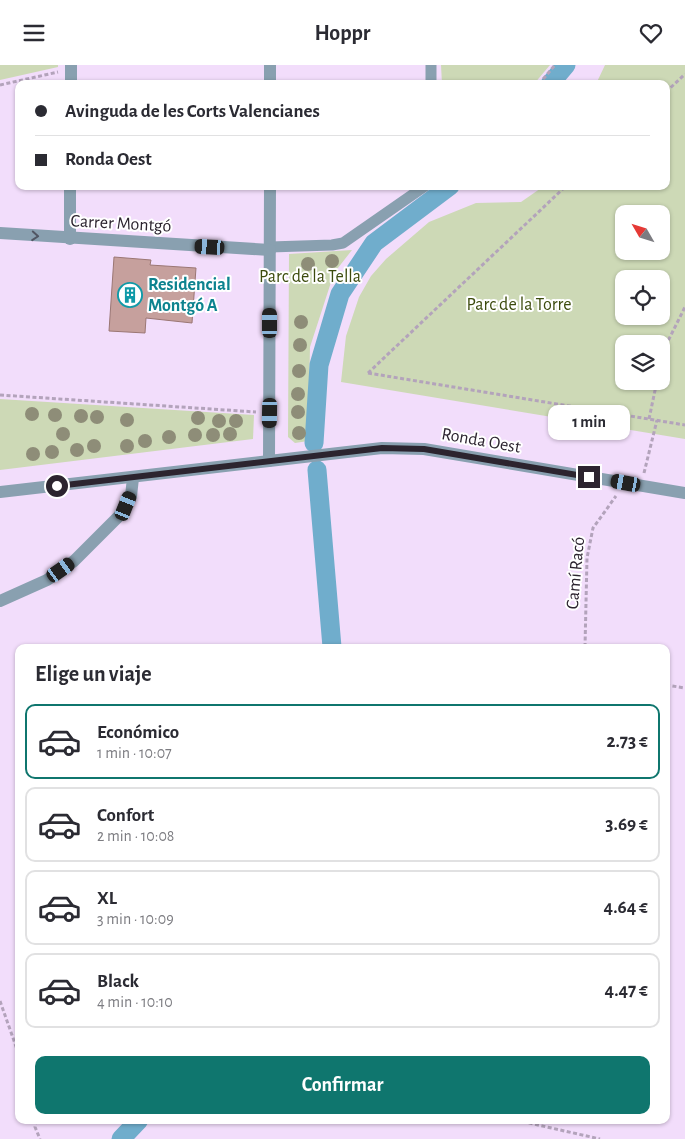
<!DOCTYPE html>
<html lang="es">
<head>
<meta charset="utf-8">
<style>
	:root { --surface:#fff; --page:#f2f2f3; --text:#2b2b33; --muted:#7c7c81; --line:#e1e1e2; --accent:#0f766e }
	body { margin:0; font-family:"Alegreya Sans",sans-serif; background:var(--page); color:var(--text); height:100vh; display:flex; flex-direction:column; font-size:19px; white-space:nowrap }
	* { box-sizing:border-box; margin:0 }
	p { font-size:16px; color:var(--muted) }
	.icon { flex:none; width:28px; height:28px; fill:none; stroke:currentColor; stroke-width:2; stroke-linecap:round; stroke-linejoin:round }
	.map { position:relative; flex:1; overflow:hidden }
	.side { position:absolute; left:15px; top:579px; width:655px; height:480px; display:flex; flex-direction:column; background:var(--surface); border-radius:10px; box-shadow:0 1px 4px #0004 }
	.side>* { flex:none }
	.banner { position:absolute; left:15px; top:15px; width:655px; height:110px; border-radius:10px; box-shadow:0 1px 4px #0004; display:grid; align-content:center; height:110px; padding:0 20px; background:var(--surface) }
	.needle { width:32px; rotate:309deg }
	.tools { position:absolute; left:615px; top:140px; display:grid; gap:10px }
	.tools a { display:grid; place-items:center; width:55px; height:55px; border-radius:10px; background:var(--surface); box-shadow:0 1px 4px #0004; font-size:25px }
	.end { position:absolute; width:22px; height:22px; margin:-11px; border:6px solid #2c242f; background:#fff; box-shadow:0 0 0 2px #fff }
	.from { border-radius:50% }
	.bubble { position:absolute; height:35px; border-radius:10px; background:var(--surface); box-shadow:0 1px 4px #0004; font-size:16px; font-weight:700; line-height:35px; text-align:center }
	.car { position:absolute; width:15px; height:30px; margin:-15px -8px; border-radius:6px; box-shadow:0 0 4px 1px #0007; background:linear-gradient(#222 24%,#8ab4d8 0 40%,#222 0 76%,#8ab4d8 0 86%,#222 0) }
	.banner b { display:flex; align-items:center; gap:18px; height:48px; font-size:19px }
	.banner b+b { border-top:1px solid var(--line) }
	.banner i { width:12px; height:12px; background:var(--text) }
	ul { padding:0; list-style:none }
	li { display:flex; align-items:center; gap:15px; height:75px; margin:0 10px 8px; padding:0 10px; border:2px solid var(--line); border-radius:10px }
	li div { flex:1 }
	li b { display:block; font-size:19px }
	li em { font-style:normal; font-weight:700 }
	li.on { border-color:var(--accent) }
	li>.icon { width:45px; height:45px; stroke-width:1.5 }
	h2 { padding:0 20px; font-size:22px; line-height:60px }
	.cta { display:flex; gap:10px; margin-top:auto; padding:10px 20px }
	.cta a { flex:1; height:58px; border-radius:10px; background:var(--accent); color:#fff; font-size:20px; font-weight:700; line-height:58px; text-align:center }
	header { display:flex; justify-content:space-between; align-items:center; height:65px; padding:0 20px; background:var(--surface); font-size:22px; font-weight:700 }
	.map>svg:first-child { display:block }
	.green { fill:#cdd9b6; fill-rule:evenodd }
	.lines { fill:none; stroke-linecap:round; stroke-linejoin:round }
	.canal { stroke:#70adcc; stroke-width:19 }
	.building { fill:#c6a09d; stroke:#9b7774 }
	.path { stroke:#b3a3bb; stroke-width:3; stroke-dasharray:4 2.5; stroke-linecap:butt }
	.pedestrian { stroke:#89a0b0; stroke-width:11 }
	.minor { stroke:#89a0b0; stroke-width:12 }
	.tertiary { stroke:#89a0b0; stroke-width:12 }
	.tree { fill:#8e8d78 }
	.oneway { stroke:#515663 }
	.route { stroke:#2c242f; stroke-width:6 }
	.labels { text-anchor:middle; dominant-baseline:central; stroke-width:4; stroke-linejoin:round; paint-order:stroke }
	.street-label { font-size:18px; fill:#2c242f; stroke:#fff }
	.park-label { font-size:18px; fill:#3c4b0d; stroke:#fff }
	.culture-label { font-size:18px; font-weight:bold; fill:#0d838f; stroke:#fff; text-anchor:start }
</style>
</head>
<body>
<header><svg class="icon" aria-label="menu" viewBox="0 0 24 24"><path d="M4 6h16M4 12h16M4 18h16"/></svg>Hoppr<svg class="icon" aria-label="heart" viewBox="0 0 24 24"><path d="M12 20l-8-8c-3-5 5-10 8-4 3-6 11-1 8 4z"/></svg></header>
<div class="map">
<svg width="685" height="1074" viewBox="0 0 685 1074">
	<rect width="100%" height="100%" fill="#f2ddfb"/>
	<!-- green -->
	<g class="green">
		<polygon points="0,0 58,0 58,2 0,15"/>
		<polygon points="441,0 550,0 534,19 442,19"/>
		<path d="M605,0H685V374L341,317L346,271L359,232L371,211L386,194L429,157L476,138L521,137L544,121H666V19H596ZM624,149H661V186H624ZM624,214H661V251H624ZM624,279H661V316H624Z"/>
		<polygon points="352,185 334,208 310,282 308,376 295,378 288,372 289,189"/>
		<polygon points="0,334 254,350 253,374 0,405"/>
	</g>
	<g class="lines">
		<!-- canal -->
		<g class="canal">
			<polyline points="550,19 566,0"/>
			<polyline points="314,378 319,300 340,229 374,178 450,121"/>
			<polyline points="317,405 332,582"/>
			<polyline points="121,1074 139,1055"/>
		</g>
	</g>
	<!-- building -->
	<polygon class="building" points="114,192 151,195 150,200 196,203 192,258 146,253 145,268 109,266"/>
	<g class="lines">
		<!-- path -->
		<g class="path">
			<polyline points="539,19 555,0"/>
			<polyline points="0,20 58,7"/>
			<polyline points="666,27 685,9"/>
			<polyline points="661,300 666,280 685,242"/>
			<polyline points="368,308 685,360"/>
			<polyline points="368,308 566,121"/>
			<polyline points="0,330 256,347"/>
			<polyline points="649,354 657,316"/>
			<polyline points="644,408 657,355"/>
			<polyline points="585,582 587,493 593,463 616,431"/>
			<polyline points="666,620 685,623"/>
			<polyline points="0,936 19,990"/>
			<polyline points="36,1055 35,1062 40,1074"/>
			<polyline points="516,1055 600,1074"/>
		</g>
		<!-- pedestrian -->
		<g class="pedestrian">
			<polyline points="431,0 431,19"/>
			<polyline points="270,182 332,180 343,178 425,121"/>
		</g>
		<!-- minor -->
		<g class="minor">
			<polyline points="71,19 71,0"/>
			<polyline points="270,19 270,0"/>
			<polyline points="270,121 269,396 382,383 424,384 685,428"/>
			<polyline points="0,168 270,185"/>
			<polyline points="70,174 70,121"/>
			<polyline points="0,536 47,515 74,496 119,451 126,441 131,431 133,413"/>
		</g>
		<!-- tertiary -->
		<polyline class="tertiary" points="0,427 269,396"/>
	</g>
	<!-- trees -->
	<g class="tree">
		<circle cx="332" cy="196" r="7"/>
		<circle cx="308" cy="199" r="7"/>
		<circle cx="301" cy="257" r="7"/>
		<circle cx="300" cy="280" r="7"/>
		<circle cx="299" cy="306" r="7"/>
		<circle cx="298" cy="329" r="7"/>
		<circle cx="298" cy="347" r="7"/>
		<circle cx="32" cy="349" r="7"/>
		<circle cx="55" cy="350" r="7"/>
		<circle cx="81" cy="351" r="7"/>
		<circle cx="97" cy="352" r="7"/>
		<circle cx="198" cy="353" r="7"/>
		<circle cx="127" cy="355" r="7"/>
		<circle cx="219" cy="356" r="7"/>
		<circle cx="236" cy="356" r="7"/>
		<circle cx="299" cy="368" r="7"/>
		<circle cx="63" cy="369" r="7"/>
		<circle cx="230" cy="369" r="7"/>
		<circle cx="195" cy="370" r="7"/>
		<circle cx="213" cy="370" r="7"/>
		<circle cx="169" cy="372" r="7"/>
		<circle cx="145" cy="376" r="7"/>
		<circle cx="94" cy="381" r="7"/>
		<circle cx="127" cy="381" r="7"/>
		<circle cx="77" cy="385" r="7"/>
		<circle cx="52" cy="387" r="7"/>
		<circle cx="33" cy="389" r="7"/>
	</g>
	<!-- one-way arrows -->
	<defs><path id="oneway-chevron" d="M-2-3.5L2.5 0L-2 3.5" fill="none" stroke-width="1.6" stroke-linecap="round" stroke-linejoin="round" transform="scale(1.25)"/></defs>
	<use class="oneway" href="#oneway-chevron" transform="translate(35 171) rotate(4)"/>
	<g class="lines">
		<!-- route -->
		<polyline class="route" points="57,421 382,383 424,384 589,412"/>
	</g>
	<!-- icons -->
	<defs>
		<symbol id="building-ring" viewBox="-11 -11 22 22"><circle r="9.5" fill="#fff" stroke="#0f9aa8" stroke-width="1.5"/><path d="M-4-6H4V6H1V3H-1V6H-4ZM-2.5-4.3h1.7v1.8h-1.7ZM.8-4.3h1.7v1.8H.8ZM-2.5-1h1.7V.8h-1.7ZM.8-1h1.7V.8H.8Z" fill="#0f9aa8"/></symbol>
	</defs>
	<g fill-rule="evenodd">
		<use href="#building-ring" x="116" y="216" width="28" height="28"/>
	</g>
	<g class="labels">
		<!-- street labels -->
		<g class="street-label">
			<text transform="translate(121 159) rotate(3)">Carrer Montgó</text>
			<text transform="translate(481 376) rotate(10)">Ronda Oest</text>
			<text transform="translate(576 508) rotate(-85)">Camí Racó</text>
		</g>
		<!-- park labels -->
		<g class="park-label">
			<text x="310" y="212">Parc de la Tella</text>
			<text x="519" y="240">Parc de la Torre</text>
		</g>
		<!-- culture labels -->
		<g class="culture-label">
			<text x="148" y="220">Residencial<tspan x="148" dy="21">Montgó A</tspan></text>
		</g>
	</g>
</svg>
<div class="tools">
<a><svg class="needle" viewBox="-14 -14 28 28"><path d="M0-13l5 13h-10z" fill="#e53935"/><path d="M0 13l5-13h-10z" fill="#7c7c81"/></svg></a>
<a><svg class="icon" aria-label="locate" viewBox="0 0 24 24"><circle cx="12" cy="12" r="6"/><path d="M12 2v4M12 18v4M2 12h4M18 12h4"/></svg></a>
<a><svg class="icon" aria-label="layers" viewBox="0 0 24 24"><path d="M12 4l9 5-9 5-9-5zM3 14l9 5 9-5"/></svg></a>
</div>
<i class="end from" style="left:57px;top:421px"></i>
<i class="end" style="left:589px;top:412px"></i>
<div class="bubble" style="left:548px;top:340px;width:82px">1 min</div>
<i class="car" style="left:210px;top:182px;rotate:273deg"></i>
<i class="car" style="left:270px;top:258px;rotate:0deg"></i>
<i class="car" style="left:270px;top:348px;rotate:181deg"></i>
<i class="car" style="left:626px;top:418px;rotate:280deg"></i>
<i class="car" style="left:126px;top:441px;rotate:22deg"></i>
<i class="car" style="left:61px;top:505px;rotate:55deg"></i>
<div class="banner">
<b><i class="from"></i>Avinguda de les Corts Valencianes</b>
<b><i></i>Ronda Oest</b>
</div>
<section class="side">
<h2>Elige un viaje</h2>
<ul>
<li class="on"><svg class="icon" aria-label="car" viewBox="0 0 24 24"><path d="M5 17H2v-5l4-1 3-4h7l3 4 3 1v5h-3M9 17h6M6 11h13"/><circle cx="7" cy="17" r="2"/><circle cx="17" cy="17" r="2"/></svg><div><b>Económico</b><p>1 min · 10:07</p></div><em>2.73 €</em></li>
<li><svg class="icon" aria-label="car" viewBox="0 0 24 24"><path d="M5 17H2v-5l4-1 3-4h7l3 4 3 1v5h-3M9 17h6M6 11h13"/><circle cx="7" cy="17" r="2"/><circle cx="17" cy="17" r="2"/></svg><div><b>Confort</b><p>2 min · 10:08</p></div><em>3.69 €</em></li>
<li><svg class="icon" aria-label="car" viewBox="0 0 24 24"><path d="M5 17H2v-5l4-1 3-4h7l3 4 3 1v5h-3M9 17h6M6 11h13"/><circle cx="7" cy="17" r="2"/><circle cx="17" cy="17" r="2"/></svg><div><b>XL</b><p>3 min · 10:09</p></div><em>4.64 €</em></li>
<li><svg class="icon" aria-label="car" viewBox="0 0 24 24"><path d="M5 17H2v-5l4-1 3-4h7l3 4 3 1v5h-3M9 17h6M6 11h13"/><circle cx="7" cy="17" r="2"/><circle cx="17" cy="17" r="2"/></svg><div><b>Black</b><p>4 min · 10:10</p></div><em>4.47 €</em></li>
</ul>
<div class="cta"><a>Confirmar</a></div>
</section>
</div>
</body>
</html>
